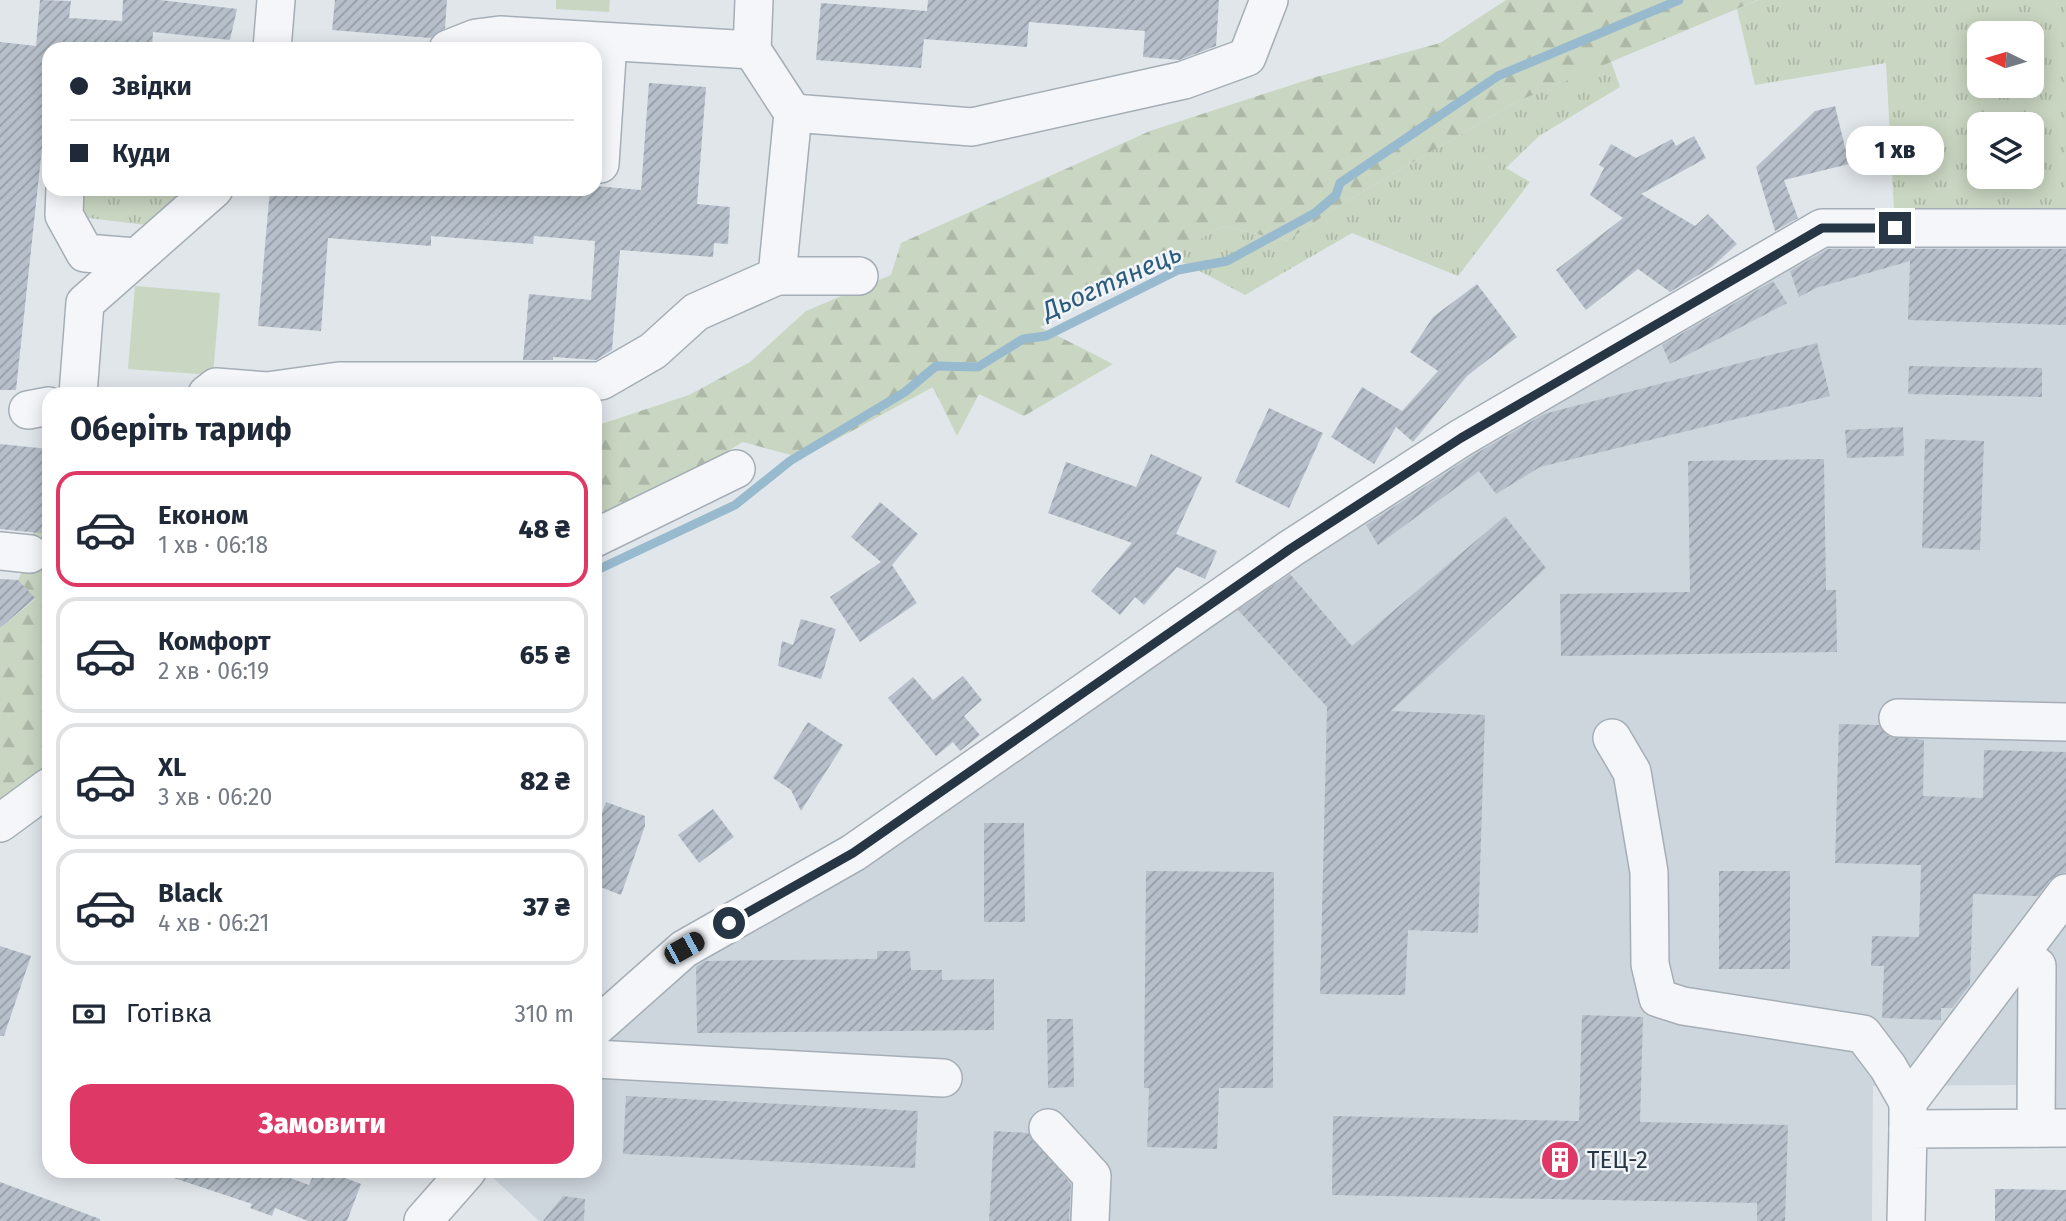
<!DOCTYPE html>
<html lang="uk">
<head>
<meta charset="utf-8">
<style>
	:root { --surface:#fff; --page:#f2f2f3; --text:#1f2937; --muted:#747a83; --line:#e0e1e3; --accent:#de3866 }
	body { margin:0; font-family:"Fira Sans",sans-serif; background:var(--page); color:var(--text); height:100vh; display:flex; flex-direction:column; font-size:26px; white-space:nowrap }
	* { box-sizing:border-box; margin:0 }
	p { font-size:23px; color:var(--muted) }
	.icon { flex:none; width:38px; height:38px; fill:none; stroke:currentColor; stroke-width:2; stroke-linecap:round; stroke-linejoin:round }
	.map { position:relative; flex:1; overflow:hidden }
	.panel { position:absolute; left:42px; top:387px; width:560px; height:791px; display:flex; flex-direction:column; background:var(--surface); border-radius:21px; box-shadow:0 4px 18px #0003 }
	.panel>* { flex:none }
	.hud { position:absolute; left:42px; top:42px; width:560px; height:154px; border-radius:21px; box-shadow:0 4px 18px #0003; display:grid; align-content:center; height:154px; padding:0 28px; background:var(--surface) }
	.needle { width:46px; rotate:275deg }
	.buttons { position:absolute; left:1967px; top:21px; display:grid; gap:14px }
	.buttons a { display:grid; place-items:center; width:77px; height:77px; border-radius:14px; background:var(--surface); box-shadow:0 4px 18px #0003; font-size:35px }
	.end { position:absolute; width:32px; height:32px; margin:-16px; border:9px solid #273645; background:#fff; box-shadow:0 0 0 4px #fff }
	.from { border-radius:50% }
	.bubble { position:absolute; height:49px; border-radius:21px; background:var(--surface); box-shadow:0 4px 18px #0003; font-size:23px; font-weight:800; line-height:49px; text-align:center }
	.car { position:absolute; width:21px; height:42px; margin:-21px -10px; border-radius:9px; box-shadow:0 0 5px 2px #0007; background:linear-gradient(#222 24%,#8ab4d8 0 40%,#222 0 76%,#8ab4d8 0 86%,#222 0) }
	.hud b { display:flex; align-items:center; gap:24px; height:66px; font-size:26px }
	.hud b+b { border-top:2px solid var(--line) }
	.hud i { width:18px; height:18px; background:var(--text) }
	ul { padding:0; list-style:none }
	li { display:flex; align-items:center; gap:21px; height:116px; margin:0 14px 10px; padding:0 14px; border:4px solid var(--line); border-radius:21px }
	li div { flex:1 }
	li b { display:block; font-size:26px }
	li em { font-style:normal; font-weight:800 }
	li.current { border-color:var(--accent) }
	li>.icon { width:63px; height:63px; stroke-width:1.5 }
	h2 { padding:0 28px; font-size:32px; line-height:84px }
	.pay { display:flex; align-items:center; gap:18px; height:77px; padding:0 28px; font-size:26px }
	.pay p { margin-inline-start:auto }
	.action { display:flex; gap:14px; margin-top:auto; padding:14px 28px }
	.action a { flex:1; height:80px; border-radius:21px; background:var(--accent); color:#fff; font-size:28px; font-weight:800; line-height:80px; text-align:center }
	.map>svg:first-child { display:block }
	.built { fill:#ced6dd }
	.grass { fill:url(#grass-tufts); fill-rule:evenodd }
	.forest { fill:url(#forest-firs) }
	.park { fill:#c9d6c1 }
	.lines { fill:none; stroke-linecap:round; stroke-linejoin:round }
	.stream { stroke:#98bacf; stroke-width:9 }
	.building { fill:url(#building-hatch) }
	.minor-casing { stroke:#a5aeb6; stroke-width:40 }
	.minor { stroke:#f4f6f9; stroke-width:37 }
	.route { stroke:#273645; stroke-width:9 }
	.labels { text-anchor:middle; dominant-baseline:central; stroke-width:5; stroke-linejoin:round; paint-order:stroke }
	.poi-label { font-size:24px; fill:#273645; stroke:#f1f5f8; text-anchor:start }
	.water-label { font-size:26px; font-style:italic; fill:#2c5b7e; stroke:#f1f5f8 }
</style>
</head>
<body>
<div class="map">
<svg width="2066" height="1221" viewBox="0 0 2066 1221">
	<defs>
		<pattern id="grass-tufts" width="24" height="20" patternUnits="userSpaceOnUse" patternTransform="scale(1.75)"><rect width="24" height="20" fill="#c9d6c1"/><path d="M3 7l-1-3M5 7V3M7 7l1-3M15 17l-1-3M17 17v-4M19 17l1-3" fill="none" stroke="#adb8a7"/></pattern>
		<pattern id="forest-firs" width="22" height="20" patternUnits="userSpaceOnUse" patternTransform="scale(1.75)"><rect width="22" height="20" fill="#c9d6c1"/><path d="M5 1l3.5 6h-7zM16 11l3.5 6h-7z" fill="#adb8a7"/></pattern>
		<pattern id="building-hatch" width="6" height="6" patternUnits="userSpaceOnUse" patternTransform="scale(1.75)"><rect width="6" height="6" fill="#b7c0ca"/><path d="M-1 1l2-2M0 6l6-6M5 7l2-2" fill="none" stroke="#959da6"/></pattern>
	</defs>
	<rect width="100%" height="100%" fill="#e1e6eb"/>
	<!-- built -->
	<polygon class="built" points="1825,233 2066,239 2066,1137 2017,1137 2016,1085 1873,1086 1872,1221 539,1221 486,1171 595,1171 595,1057 692,958 1293,555"/>
	<!-- grass -->
	<g class="grass">
		<path d="M1759,0H2066V239L1895,228L1886,63L1755,85L1737,9ZM1979,33H2032V86H1979ZM1979,124H2032V177H1979Z"/>
		<polygon points="1611,61 1620,87 1539,136 1506,168 1530,182 1458,276 1352,233 1245,295 1171,256 1222,226 1287,241 1338,206 1518,101"/>
		<polygon points="65,189 214,189 170,228 64,215"/>
	</g>
	<!-- forest -->
	<g class="forest">
		<polygon points="1506,0 1758,0 1518,101 1338,206 1287,241 1222,226 1143,273 1040,327 1113,364 1024,416 979,394 957,436 933,387 802,458 743,442 595,528 595,426 689,395 750,362 806,311 891,275 901,243 1150,131 1316,77 1440,43"/>
		<polygon points="33,532 49,534 49,787 0,823 0,628 35,599 18,580 30,554"/>
	</g>
	<!-- park -->
	<g class="park">
		<polygon points="556,0 610,0 609,12 556,9"/>
		<polygon points="135,286 220,293 213,375 128,369"/>
	</g>
	<g class="lines">
		<!-- stream -->
		<polyline class="stream" points="595,571 735,505 790,461 905,392 936,366 978,367 1023,339 1046,336 1178,270 1227,261 1315,213 1336,195 1340,183 1498,76 1679,0"/>
	</g>
	<!-- building -->
	<g class="building">
		<polygon points="40,0 71,1 69,18 122,21 123,0 160,0 237,9 230,40 153,32 152,49 49,49 49,130 44,129 16,390 0,390 0,42 36,46"/>
		<polygon points="335,0 447,0 445,28 430,38 332,30"/>
		<polygon points="928,0 1219,0 1216,46 1179,60 1143,57 1145,31 1029,22 1027,47 924,39 921,68 816,60 821,3 927,11"/>
		<polygon points="649,83 706,87 697,204 730,207 728,244 714,243 713,257 620,250 612,350 596,360 553,357 553,360 523,360 529,294 591,300 595,241 534,236 533,244 431,236 431,246 328,238 321,331 258,326 270,189 595,189 595,186 641,190"/>
		<polygon points="1835,106 1849,164 1784,180 1798,218 1775,231 1756,167 1815,111"/>
		<polygon points="1694,136 1706,158 1641,194 1695,226 1708,214 1737,244 1712,267 1670,292 1638,269 1586,310 1556,270 1623,218 1590,195 1604,168 1599,165 1611,144 1636,158 1672,139 1676,146"/>
		<polygon points="1828,249 2066,249 2066,325 1908,320 1910,261 1816,288 1799,297 1790,271"/>
		<polygon points="1773,281 1787,303 1670,364 1662,345"/>
		<polygon points="1477,284 1517,337 1467,376 1413,442 1396,427 1374,464 1331,437 1362,387 1402,411 1438,371 1410,352 1433,317"/>
		<polygon points="1817,343 1830,396 1540,467 1496,494 1479,471 1378,545 1366,525 1472,456 1544,414"/>
		<polygon points="1909,366 2042,368 2042,397 1908,394"/>
		<polygon points="1269,408 1323,433 1289,508 1235,482"/>
		<polygon points="1903,427 1904,456 1847,458 1845,430"/>
		<polygon points="1925,439 1984,441 1980,550 1922,548"/>
		<polygon points="0,444 49,449 49,534 0,529"/>
		<polygon points="1151,454 1202,477 1176,534 1217,551 1205,579 1177,567 1144,605 1135,597 1120,615 1091,591 1132,543 1048,513 1066,462 1136,487"/>
		<polygon points="1824,459 1826,590 1836,590 1837,652 1561,656 1560,594 1690,592 1688,461"/>
		<polygon points="880,502 918,534 892,565 917,603 860,642 830,597 881,562 851,537"/>
		<polygon points="1505,516 1546,568 1391,711 1485,715 1478,933 1408,930 1405,995 1320,994 1327,707 1238,610 1290,574 1352,646"/>
		<polygon points="0,579 18,580 35,598 0,628"/>
		<polygon points="801,619 836,629 821,679 778,666 782,641 793,645"/>
		<polygon points="963,676 982,700 964,716 980,735 960,751 953,742 936,756 888,698 913,677 933,700"/>
		<polygon points="808,722 843,745 801,811 791,790 773,778"/>
		<polygon points="1839,724 1879,725 1888,736 1924,740 1923,796 1983,798 1984,750 2066,752 2066,872 2050,880 2038,896 1973,894 1970,985 1952,1008 1941,1008 1941,1020 1882,1018 1884,966 1871,966 1872,936 1919,937 1921,865 1835,863"/>
		<polygon points="606,802 645,816 645,826 621,895 595,885 595,832"/>
		<polygon points="713,809 734,837 699,863 678,835"/>
		<polygon points="984,823 1024,823 1025,922 984,922"/>
		<polygon points="1146,871 1274,872 1273,1088 1219,1088 1217,1149 1147,1147 1149,1088 1144,1088"/>
		<rect x="1719" y="871" width="71" height="98"/>
		<polygon points="0,946 31,956 4,1036 0,1036"/>
		<polygon points="877,951 910,951 911,970 942,970 942,980 994,979 994,1030 697,1033 696,967 705,961 877,959"/>
		<polygon points="1582,1015 1643,1017 1640,1122 1788,1125 1785,1221 1757,1221 1757,1203 1332,1195 1333,1116 1579,1121"/>
		<polygon points="1047,1019 1073,1019 1074,1087 1048,1088"/>
		<polygon points="626,1096 918,1111 915,1168 623,1154"/>
		<polygon points="994,1131 1028,1133 1071,1184 1069,1221 989,1221"/>
		<polygon points="166,1171 271,1171 309,1185 315,1171 327,1171 361,1184 347,1221 308,1221 275,1208 272,1216 250,1208 252,1204 165,1175"/>
		<polygon points="0,1182 100,1219 100,1221 0,1221"/>
		<polygon points="1995,1189 2066,1190 2066,1221 1995,1221"/>
		<polygon points="563,1196 585,1199 584,1221 543,1221"/>
	</g>
	<g class="lines">
		<defs>
			<g id="minor">
				<polyline points="754,0 752,50 793,113"/>
				<polyline points="272,49 276,0"/>
				<polyline points="448,49 476,38 500,35 752,50"/>
				<polyline points="600,164 608,42"/>
				<polyline points="65,189 64,215 85,253 136,257"/>
				<polyline points="777,276 859,276"/>
				<polyline points="78,394 85,303 214,189"/>
				<polyline points="207,394 216,387 267,391 339,381 601,381 653,351 696,312 777,276 793,113 972,127 1184,80 1247,57 1269,0"/>
				<polyline points="28,410 49,406"/>
				<polyline points="595,538 736,469"/>
				<polyline points="0,551 30,554"/>
				<polyline points="1898,718 2066,722"/>
				<polyline points="1612,738 1632,772 1649,872 1650,964 1658,998 1683,1006 1863,1034 1888,1067 1908,1102"/>
				<polyline points="0,823 49,787"/>
				<polyline points="595,1028 684,949 853,853 1290,549 1461,438 1822,228 2066,228"/>
				<polyline points="595,1059 943,1078"/>
				<polyline points="1048,1128 1092,1176 1090,1221"/>
				<polyline points="2036,1128 2037,966"/>
				<polyline points="1908,1129 1908,1102 2066,893"/>
				<polyline points="423,1221 467,1171"/>
				<polyline points="1906,1221 1908,1129 2066,1128"/>
			</g>
		</defs>
		<!-- minor casing -->
		<use href="#minor" class="minor-casing"/>
		<!-- minor -->
		<use href="#minor" class="minor"/>
	</g>
	<g class="lines">
		<!-- route -->
		<polyline class="route" points="729,923 853,853 1290,549 1461,438 1822,228 1895,228"/>
	</g>
	<!-- icons -->
	<defs>
		<symbol id="building-disc" viewBox="-11 -11 22 22"><circle r="9.5" fill="#de3866" stroke="#f1f5f8"/><path d="M-4-6H4V6H1V3H-1V6H-4ZM-2.5-4.3h1.7v1.8h-1.7ZM.8-4.3h1.7v1.8H.8ZM-2.5-1h1.7V.8h-1.7ZM.8-1h1.7V.8H.8Z" fill="#fff"/></symbol>
	</defs>
	<g fill-rule="evenodd">
		<use href="#building-disc" x="1538" y="1138" width="44" height="44"/>
	</g>
	<g class="labels">
		<!-- poi labels -->
		<g class="poi-label">
			<text x="1587" y="1160">ТЕЦ-2</text>
		</g>
		<!-- water labels -->
		<g class="water-label">
			<text transform="translate(1112 282) rotate(-24)">Дьогтянець</text>
		</g>
	</g>
</svg>
<div class="buttons">
<a><svg class="needle" viewBox="-14 -14 28 28"><path d="M0-13l5 13h-10z" fill="#e53935"/><path d="M0 13l5-13h-10z" fill="#747a83"/></svg></a>
<a><svg class="icon" aria-label="layers" viewBox="0 0 24 24"><path d="M12 4l9 5-9 5-9-5zM3 14l9 5 9-5"/></svg></a>
</div>
<i class="end from" style="left:729px;top:923px"></i>
<i class="end" style="left:1895px;top:228px"></i>
<div class="bubble" style="left:1846px;top:126px;width:98px">1 хв</div>
<i class="car" style="left:684px;top:948px;rotate:61deg"></i>
<div class="hud">
<b><i class="from"></i>Звідки</b>
<b><i></i>Куди</b>
</div>
<section class="panel">
<h2>Оберіть тариф</h2>
<ul>
<li class="current"><svg class="icon" aria-label="car" viewBox="0 0 24 24"><path d="M5 17H2v-5l4-1 3-4h7l3 4 3 1v5h-3M9 17h6M6 11h13"/><circle cx="7" cy="17" r="2"/><circle cx="17" cy="17" r="2"/></svg><div><b>Економ</b><p>1 хв · 06:18</p></div><em>48 ₴</em></li>
<li><svg class="icon" aria-label="car" viewBox="0 0 24 24"><path d="M5 17H2v-5l4-1 3-4h7l3 4 3 1v5h-3M9 17h6M6 11h13"/><circle cx="7" cy="17" r="2"/><circle cx="17" cy="17" r="2"/></svg><div><b>Комфорт</b><p>2 хв · 06:19</p></div><em>65 ₴</em></li>
<li><svg class="icon" aria-label="car" viewBox="0 0 24 24"><path d="M5 17H2v-5l4-1 3-4h7l3 4 3 1v5h-3M9 17h6M6 11h13"/><circle cx="7" cy="17" r="2"/><circle cx="17" cy="17" r="2"/></svg><div><b>XL</b><p>3 хв · 06:20</p></div><em>82 ₴</em></li>
<li><svg class="icon" aria-label="car" viewBox="0 0 24 24"><path d="M5 17H2v-5l4-1 3-4h7l3 4 3 1v5h-3M9 17h6M6 11h13"/><circle cx="7" cy="17" r="2"/><circle cx="17" cy="17" r="2"/></svg><div><b>Black</b><p>4 хв · 06:21</p></div><em>37 ₴</em></li>
</ul>
<div class="pay"><svg class="icon" aria-label="cash" viewBox="0 0 24 24"><path d="M3 7h18v10H3z"/><circle cx="12" cy="12" r="2"/></svg>Готівка<p>310 m</p></div>
<div class="action"><a>Замовити</a></div>
</section>
</div>
</body>
</html>
